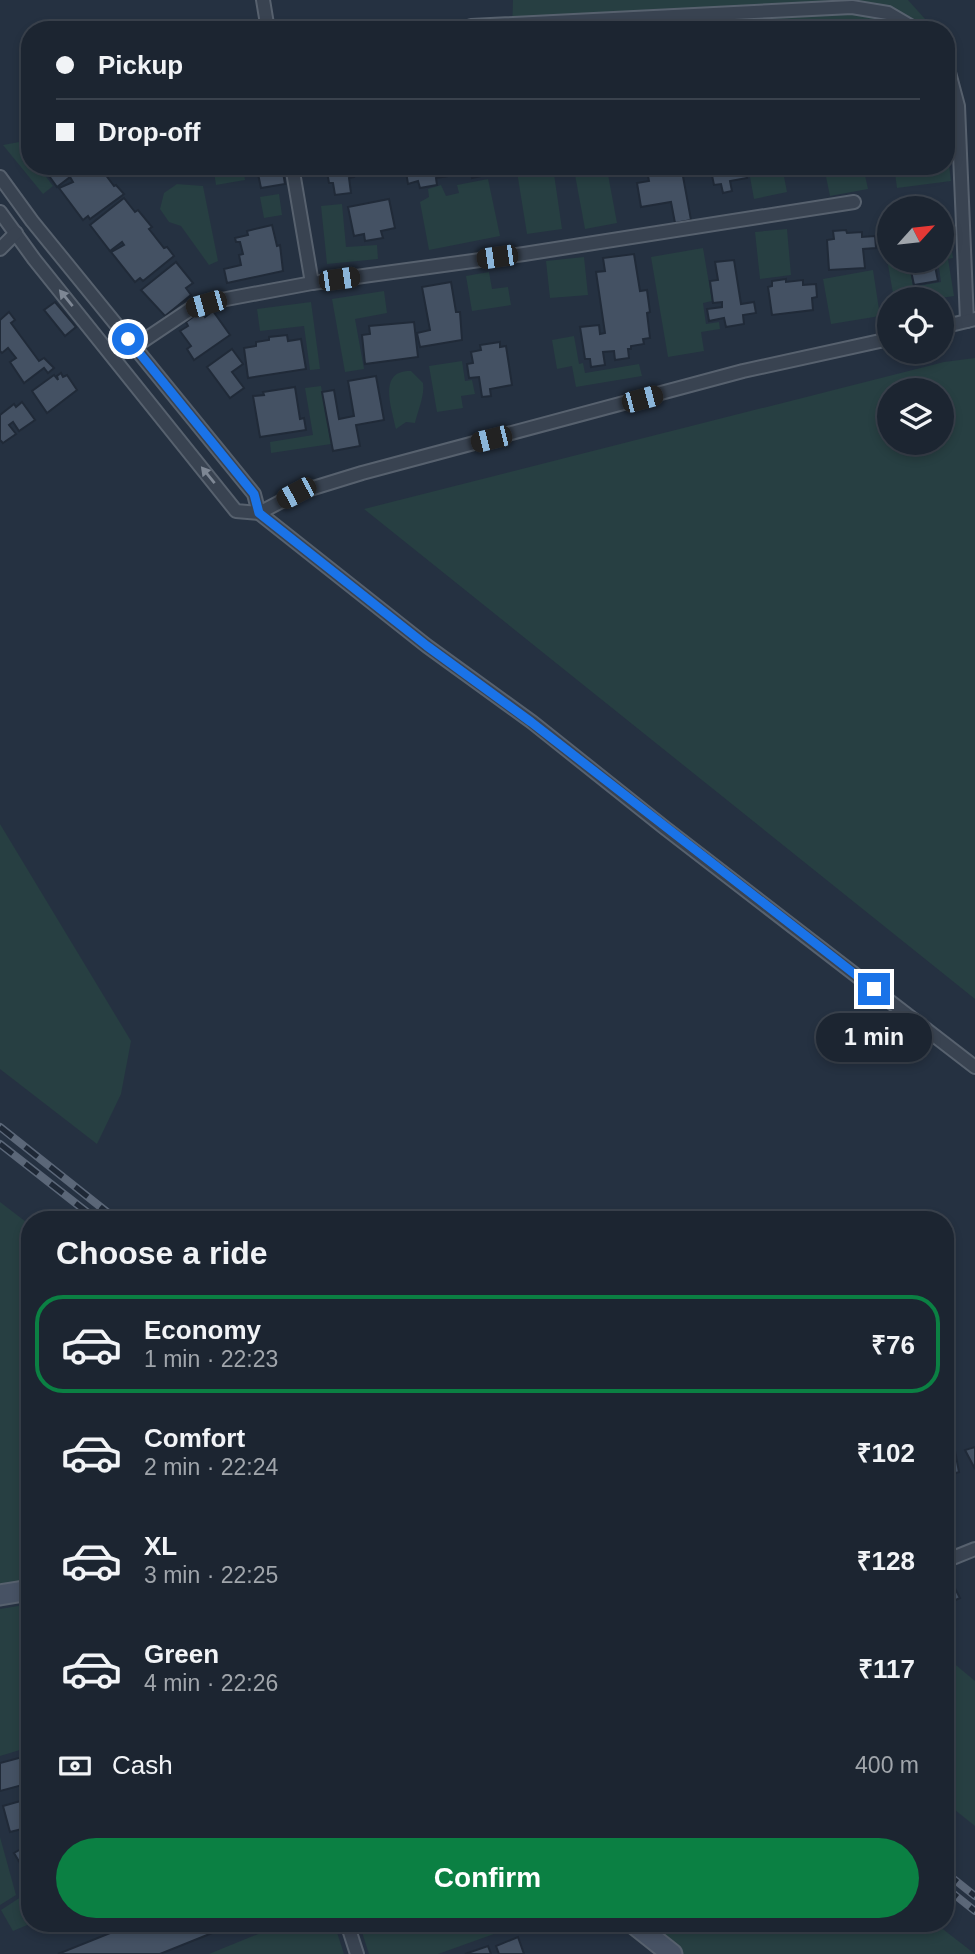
<!DOCTYPE html>
<html lang="en">
<head>
<meta charset="utf-8">
<style>
	:root { --surface:#1c2531; --page:#252d39; --text:#f1f3f6; --muted:#a0a5ab; --line:#3a424d; --accent:#0b8043 }
	body { margin:0; font-family:Helvetica,sans-serif; background:var(--page); color:var(--text); height:100vh; display:flex; flex-direction:column; font-size:26px; white-space:nowrap }
	* { box-sizing:border-box; margin:0 }
	p { font-size:23px; color:var(--muted) }
	.icon { flex:none; width:38px; height:38px; fill:none; stroke:currentColor; stroke-width:2; stroke-linecap:round; stroke-linejoin:round }
	.map { position:relative; flex:1; overflow:hidden }
	.drawer { position:absolute; left:21px; top:1211px; width:933px; height:721px; display:flex; flex-direction:column; background:var(--surface); border-radius:28px; box-shadow:0 4px 10px #0003,0 0 0 2px var(--line) }
	.drawer>* { flex:none }
	.hud { position:absolute; left:21px; top:21px; width:934px; height:154px; border-radius:28px; box-shadow:0 4px 10px #0003,0 0 0 2px var(--line); display:grid; align-content:center; height:154px; padding:0 35px; background:var(--surface) }
	.needle { width:46px; rotate:63deg }
	.buttons { position:absolute; left:877px; top:196px; display:grid; gap:14px }
	.buttons a { display:grid; place-items:center; width:77px; height:77px; border-radius:50%; background:var(--surface); box-shadow:0 4px 10px #0003,0 0 0 2px var(--line); font-size:35px }
	.end { position:absolute; width:32px; height:32px; margin:-16px; border:9px solid #1a73e8; background:#fff; box-shadow:0 0 0 4px #fff }
	.from { border-radius:50% }
	.bubble { position:absolute; height:49px; border-radius:24px; background:var(--surface); box-shadow:0 4px 10px #0003,0 0 0 2px var(--line); font-size:23px; font-weight:700; line-height:49px; text-align:center }
	.car { position:absolute; width:21px; height:42px; margin:-21px -10px; border-radius:9px; box-shadow:0 0 5px 2px #0007; background:linear-gradient(#222 24%,#8ab4d8 0 40%,#222 0 76%,#8ab4d8 0 86%,#222 0) }
	.hud b { display:flex; align-items:center; gap:24px; height:66px; font-size:26px }
	.hud b+b { border-top:2px solid var(--line) }
	.hud i { width:18px; height:18px; background:var(--text) }
	ul { padding:0; list-style:none }
	li { display:flex; align-items:center; gap:21px; height:98px; margin:0 14px 10px; padding:0 21px; border:4px solid transparent; border-radius:28px }
	li div { flex:1 }
	li b { display:block; font-size:26px }
	li em { font-style:normal; font-weight:700 }
	li.active { border-color:var(--accent) }
	li>.icon { width:63px; height:63px; stroke-width:1.5 }
	h2 { padding:0 35px; font-size:32px; line-height:84px }
	.pay { display:flex; align-items:center; gap:18px; height:77px; padding:0 35px; font-size:26px }
	.pay p { margin-inline-start:auto }
	.button { display:flex; gap:14px; margin-top:auto; padding:14px 35px }
	.button a { flex:1; height:80px; border-radius:42px; background:var(--accent); color:#fff; font-size:28px; font-weight:700; line-height:80px; text-align:center }
	.map>svg:first-child { display:block }
	.green { fill:#273f42; fill-rule:evenodd }
	.building { fill:#445163; stroke:#202a38; stroke-width:2 }
	.lines { fill:none; stroke-linecap:round; stroke-linejoin:round }
	.street-casing { stroke:#57616e; stroke-width:16 }
	.secondary-casing { stroke:#57616e; stroke-width:23 }
	.street { stroke:#394351; stroke-width:12 }
	.secondary { stroke:#475264; stroke-width:19 }
	.rail-casing { stroke:#5b6778; stroke-width:8 }
	.rail { stroke:#1e2836; stroke-width:5; stroke-dasharray:16; stroke-linecap:butt }
	.oneway { fill:#7e8794 }
	.route { stroke:#1a73e8; stroke-width:9 }
</style>
</head>
<body>
<div class="map">
<svg width="975" height="1954" viewBox="0 0 975 1954">
	<rect width="100%" height="100%" fill="#253141"/>
	<!-- green -->
	<g class="green">
		<polygon points="513,0 908,0 935,30 512,30"/>
		<polygon points="30,140 30,166 38,166 53,186 43,194 3,145"/>
		<polygon points="947,150 951,181 897,188 894,166 947,166"/>
		<polygon points="213,166 243,166 245,180 216,185"/>
		<polygon points="748,166 782,166 787,192 754,199"/>
		<polygon points="853,166 863,166 868,189 830,196 825,172"/>
		<polygon points="553,167 562,229 527,234 517,172"/>
		<polygon points="607,169 617,223 585,229 575,175"/>
		<polygon points="488,179 500,236 429,250 420,202 429,197 428,189 441,185 446,196 459,193 457,185"/>
		<polygon points="177,184 203,186 218,261 209,265 181,226 169,222 160,209 164,193"/>
		<polygon points="279,194 282,215 264,218 260,197"/>
		<polygon points="342,204 346,247 377,245 378,259 327,264 321,206"/>
		<polygon points="889,217 889,261 901,261 902,268 910,267 913,287 941,282 938,261 942,261 942,236 949,234 953,258 948,259 954,296 934,299 894,299 880,219"/>
		<polygon points="787,229 791,275 760,279 755,232"/>
		<polygon points="703,248 712,301 703,303 706,324 719,322 720,329 701,332 704,351 668,357 651,257"/>
		<polygon points="584,257 588,295 550,298 546,261"/>
		<polygon points="873,270 880,316 831,324 823,279"/>
		<polygon points="489,272 492,289 508,287 511,305 472,311 466,276"/>
		<polygon points="384,291 387,313 355,319 364,369 345,372 332,299"/>
		<polygon points="311,302 320,369 310,370 304,326 260,331 257,309"/>
		<polygon points="574,336 579,364 583,363 585,373 639,364 642,376 576,387 572,366 557,369 552,340"/>
		<path d="M975,358V999L364,509L944,362ZM889,390H942V443H889Z"/>
		<polygon points="462,361 465,381 472,380 475,394 461,396 463,408 437,412 429,366"/>
		<path d="M411,371L423,383C425,395 418,410 415,423L406,422L396,429C392,408 377,370 411,371Z"/>
		<polygon points="321,386 331,444 271,453 270,442 313,435 305,388"/>
		<polygon points="0,824 131,1041 121,1094 97,1144 0,1069"/>
		<polygon points="0,1202 30,1225 30,1584 0,1588"/>
		<polygon points="30,1604 30,1747 0,1756 0,1609"/>
		<polygon points="945,1656 975,1681 975,1826 945,1802"/>
		<polygon points="0,1837 16,1895 0,1905"/>
		<polygon points="30,1891 30,1923 32,1923 13,1931 1,1910"/>
		<polygon points="285,1923 334,1923 344,1954 209,1954"/>
		<polygon points="359,1923 525,1923 438,1954 369,1954"/>
		<polygon points="638,1923 935,1923 975,1954 677,1954"/>
	</g>
	<!-- building -->
	<g class="building">
		<polygon points="42,166 99,166 114,186 116,185 124,194 90,219 88,216 83,220 59,188 73,182 70,177 57,187"/>
		<polygon points="248,166 282,166 285,184 261,188 257,169 249,171"/>
		<polygon points="326,166 352,166 354,177 349,178 351,193 335,195 333,183 329,183"/>
		<polygon points="405,166 448,166 449,176 436,178 437,185 420,188 418,181 408,184"/>
		<polygon points="460,166 495,166 488,168 490,174 472,178 471,171 461,173"/>
		<polygon points="646,166 675,166 676,172 682,171 691,220 675,223 671,202 641,207 637,183 649,181"/>
		<polygon points="710,166 744,166 747,178 730,181 732,191 723,193 721,184 714,185"/>
		<polygon points="124,198 135,212 138,210 152,227 149,229 164,248 167,247 174,256 143,281 140,278 135,282 111,252 124,245 122,242 110,251 90,225"/>
		<polygon points="389,199 395,228 381,231 383,238 365,241 364,234 354,236 348,207"/>
		<polygon points="272,225 277,246 280,245 283,271 227,283 224,269 241,265 239,255 243,254 240,242 236,242 235,238 248,235 247,231"/>
		<polygon points="846,230 847,233 862,232 862,237 875,236 876,248 863,249 865,268 829,270 827,240 834,239 833,231"/>
		<polygon points="634,254 640,291 647,290 650,312 647,313 650,338 643,339 644,344 631,346 631,349 628,349 629,358 615,360 614,351 603,352 605,365 591,367 590,359 585,359 580,327 599,325 600,334 605,333 596,272 605,271 603,258"/>
		<polygon points="734,260 741,304 754,302 756,313 743,315 744,324 726,327 724,318 709,321 707,309 722,307 722,302 713,303 710,281 718,280 715,262"/>
		<polygon points="904,261 931,261 932,267 935,266 938,281 914,285 911,271 915,270 914,265 905,267"/>
		<polygon points="176,262 193,283 186,288 191,295 165,316 141,290"/>
		<polygon points="786,279 786,282 803,280 803,285 816,284 817,297 812,298 813,310 772,315 768,287 772,286 772,281"/>
		<polygon points="451,282 456,312 460,312 462,340 420,347 417,333 430,330 422,287"/>
		<polygon points="55,302 76,327 65,336 44,310"/>
		<polygon points="201,311 205,317 213,311 230,335 194,360 187,349 191,346 180,331 188,326 186,322"/>
		<polygon points="9,312 15,320 11,323 39,361 44,358 54,368 48,373 44,368 24,383 10,362 16,358 8,348 2,353 0,351 0,320"/>
		<polygon points="414,322 418,357 365,364 362,335 370,334 369,326"/>
		<polygon points="287,335 288,341 301,339 306,369 248,378 244,348 256,346 256,342 269,340 269,337"/>
		<polygon points="500,342 500,347 506,346 512,385 490,389 491,396 482,397 479,377 469,378 467,364 473,363 471,352 481,350 480,345"/>
		<polygon points="232,349 243,364 232,372 244,388 230,398 207,367"/>
		<polygon points="61,373 63,377 67,375 77,390 47,413 32,391 54,375 58,380 57,376"/>
		<polygon points="376,376 384,420 356,425 360,446 333,451 322,392 334,390 339,419 354,416 348,381"/>
		<polygon points="295,387 300,419 304,418 306,430 260,437 253,396 264,395 263,392"/>
		<polygon points="22,402 35,420 19,431 13,422 9,425 16,434 3,443 0,440 0,415 14,404 16,407"/>
		<polygon points="975,1447 975,1469 965,1450"/>
		<polygon points="955,1451 959,1472 950,1475 952,1481 945,1483 945,1454"/>
		<polygon points="949,1577 960,1598 945,1605 945,1578"/>
		<polygon points="30,1755 30,1783 0,1791 0,1763"/>
		<polygon points="24,1800 30,1827 10,1832 3,1806"/>
		<polygon points="30,1844 30,1877 29,1878 14,1853"/>
		<polygon points="135,1923 237,1923 160,1954 58,1954"/>
		<polygon points="518,1937 524,1954 499,1954 496,1946"/>
		<polygon points="488,1946 491,1954 465,1954"/>
	</g>
	<g class="lines">
		<defs>
			<g id="street">
				<polyline points="263,0 268,30"/>
				<polyline points="471,26 852,7 888,13 917,30"/>
				<polyline points="947,65 958,106 967,321"/>
				<polyline points="0,177 32,221 254,494 259,513 427,646 532,722 665,828 975,1067"/>
				<polyline points="0,212 34,259 236,511 259,513 297,493 362,473 743,371 889,339"/>
				<polyline points="0,249 16,233"/>
				<polyline points="312,283 524,254 854,202"/>
				<polyline points="942,327 975,319"/>
				<polyline points="134,347 192,308 221,300 312,283 292,166"/>
				<polyline points="945,1561 975,1549"/>
				<polyline points="347,1923 357,1954"/>
			</g>
			<g id="secondary">
				<polyline points="0,1595 30,1590"/>
				<polyline points="633,1923 672,1954"/>
			</g>
		</defs>
		<!-- street casing -->
		<use href="#street" class="street-casing"/>
		<!-- secondary casing -->
		<use href="#secondary" class="secondary-casing"/>
		<!-- street -->
		<use href="#street" class="street"/>
		<!-- secondary -->
		<use href="#secondary" class="secondary"/>
		<defs>
			<g id="rail">
				<polyline points="0,1127 117,1220"/>
				<polyline points="0,1144 97,1220"/>
				<polyline points="945,1872 975,1896"/>
				<polyline points="945,1887 975,1911"/>
			</g>
		</defs>
		<!-- rail casing -->
		<use href="#rail" class="rail-casing"/>
		<!-- rail -->
		<use href="#rail" class="rail"/>
	</g>
	<!-- one-way arrows -->
	<defs><path id="oneway-solid" d="M-6-.8H1V-3.2L6.5 0L1 3.2V.8H-6Z" transform="scale(1.75)"/></defs>
	<g class="oneway">
		<use href="#oneway-solid" transform="translate(66 298) rotate(-129)"/>
		<use href="#oneway-solid" transform="translate(208 475) rotate(-129)"/>
	</g>
	<g class="lines">
		<!-- route -->
		<polyline class="route" points="128,339 254,494 259,513 427,646 531,722 874,989"/>
	</g>
</svg>
<div class="buttons">
<a><svg class="needle" viewBox="-14 -14 28 28"><path d="M0-13l5 13h-10z" fill="#e53935"/><path d="M0 13l5-13h-10z" fill="#a0a5ab"/></svg></a>
<a><svg class="icon" aria-label="locate" viewBox="0 0 24 24"><circle cx="12" cy="12" r="6"/><path d="M12 2v4M12 18v4M2 12h4M18 12h4"/></svg></a>
<a><svg class="icon" aria-label="layers" viewBox="0 0 24 24"><path d="M12 4l9 5-9 5-9-5zM3 14l9 5 9-5"/></svg></a>
</div>
<i class="end from" style="left:128px;top:339px"></i>
<i class="end" style="left:874px;top:989px"></i>
<div class="bubble" style="left:816px;top:1013px;width:116px">1 min</div>
<i class="car" style="left:497px;top:257px;rotate:262deg"></i>
<i class="car" style="left:339px;top:279px;rotate:82deg"></i>
<i class="car" style="left:206px;top:304px;rotate:254deg"></i>
<i class="car" style="left:642px;top:399px;rotate:75deg"></i>
<i class="car" style="left:491px;top:439px;rotate:256deg"></i>
<i class="car" style="left:296px;top:493px;rotate:242deg"></i>
<div class="hud">
<b><i class="from"></i>Pickup</b>
<b><i></i>Drop-off</b>
</div>
<section class="drawer">
<h2>Choose a ride</h2>
<ul>
<li class="active"><svg class="icon" aria-label="car" viewBox="0 0 24 24"><path d="M5 17H2v-5l4-1 3-4h7l3 4 3 1v5h-3M9 17h6M6 11h13"/><circle cx="7" cy="17" r="2"/><circle cx="17" cy="17" r="2"/></svg><div><b>Economy</b><p>1 min · 22:23</p></div><em>₹76</em></li>
<li><svg class="icon" aria-label="car" viewBox="0 0 24 24"><path d="M5 17H2v-5l4-1 3-4h7l3 4 3 1v5h-3M9 17h6M6 11h13"/><circle cx="7" cy="17" r="2"/><circle cx="17" cy="17" r="2"/></svg><div><b>Comfort</b><p>2 min · 22:24</p></div><em>₹102</em></li>
<li><svg class="icon" aria-label="car" viewBox="0 0 24 24"><path d="M5 17H2v-5l4-1 3-4h7l3 4 3 1v5h-3M9 17h6M6 11h13"/><circle cx="7" cy="17" r="2"/><circle cx="17" cy="17" r="2"/></svg><div><b>XL</b><p>3 min · 22:25</p></div><em>₹128</em></li>
<li><svg class="icon" aria-label="car" viewBox="0 0 24 24"><path d="M5 17H2v-5l4-1 3-4h7l3 4 3 1v5h-3M9 17h6M6 11h13"/><circle cx="7" cy="17" r="2"/><circle cx="17" cy="17" r="2"/></svg><div><b>Green</b><p>4 min · 22:26</p></div><em>₹117</em></li>
</ul>
<div class="pay"><svg class="icon" aria-label="cash" viewBox="0 0 24 24"><path d="M3 7h18v10H3z"/><circle cx="12" cy="12" r="2"/></svg>Cash<p>400 m</p></div>
<div class="button"><a>Confirm</a></div>
</section>
</div>
</body>
</html>
